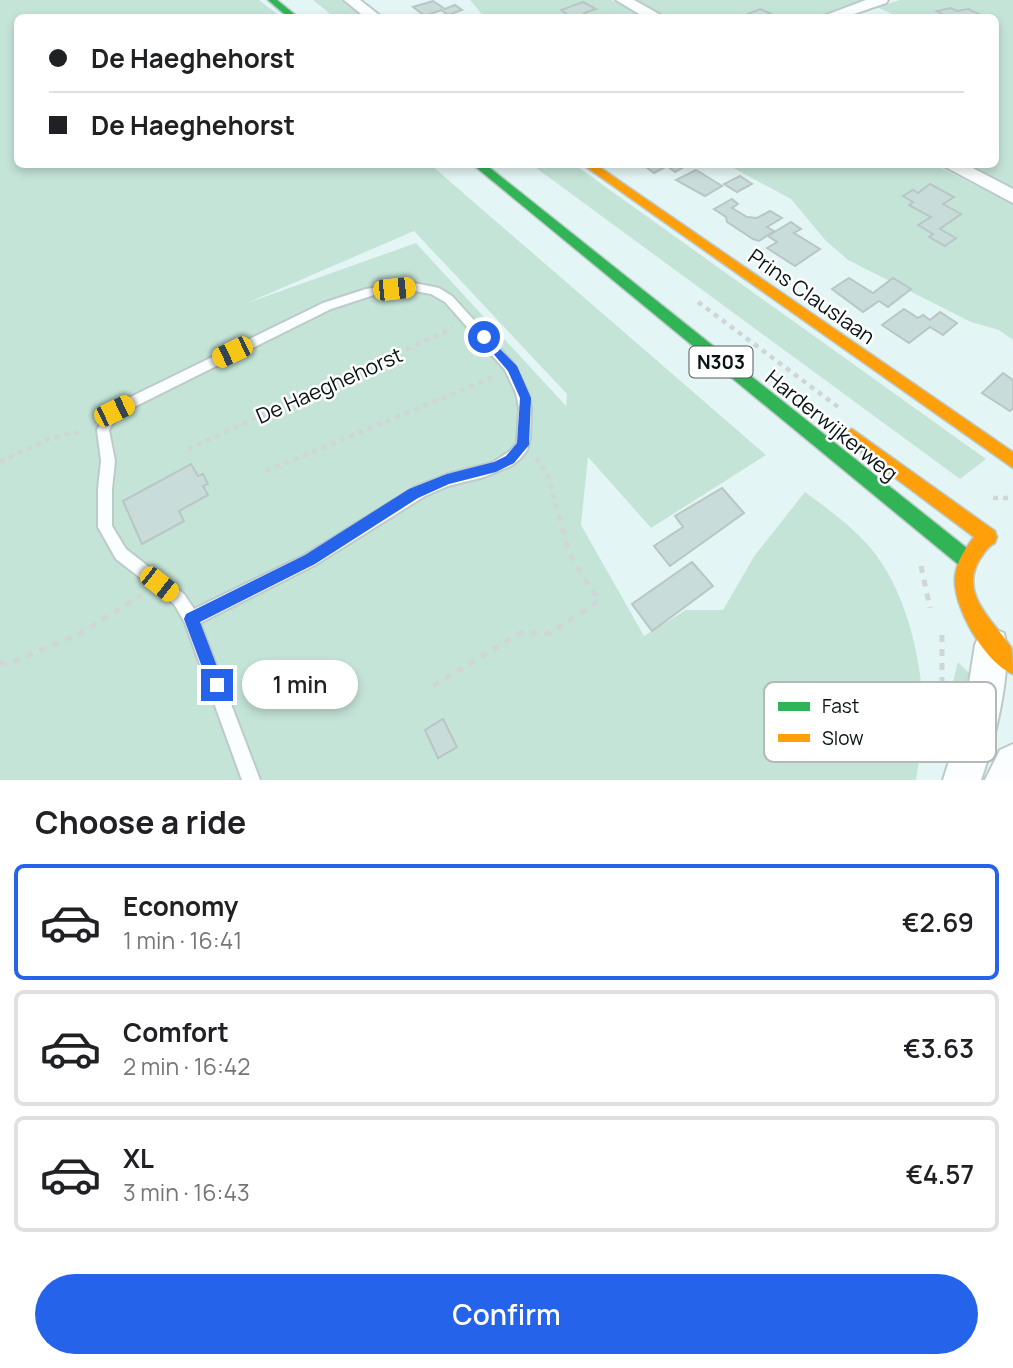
<!DOCTYPE html>
<html lang="en">
<head>
<meta charset="utf-8">
<style>
	:root { --surface:#fff; --page:#f6f6f6; --text:#202124; --muted:#757577; --line:#e0e0e0; --accent:#2563eb }
	body { margin:0; font-family:Manrope,sans-serif; background:var(--page); color:var(--text); height:100vh; display:flex; flex-direction:column; font-size:26px; white-space:nowrap }
	* { box-sizing:border-box; margin:0 }
	p { font-size:23px; color:var(--muted) }
	.icon { flex:none; width:38px; height:38px; fill:none; stroke:currentColor; stroke-width:2; stroke-linecap:round; stroke-linejoin:round }
	.map { position:relative; height:780px; overflow:hidden }
	.panel { display:flex; flex-direction:column; background:var(--surface); flex:1 }
	.panel>* { flex:none }
	.hud { position:absolute; left:14px; top:14px; width:985px; height:154px; border-radius:10px; box-shadow:0 4px 10px #0003; display:grid; align-content:center; height:154px; padding:0 35px; background:var(--surface) }
	.end { position:absolute; width:32px; height:32px; margin:-16px; border:9px solid #2563eb; background:#fff; box-shadow:0 0 0 4px #fff }
	.from { border-radius:50% }
	.bubble { position:absolute; height:49px; border-radius:24px; background:var(--surface); box-shadow:0 4px 10px #0003; font-size:23px; font-weight:600; line-height:49px; text-align:center }
	.car { position:absolute; width:21px; height:42px; margin:-21px -10px; border-radius:9px; box-shadow:0 0 5px 2px #0007; background:linear-gradient(#f5c518 24%,#345 0 40%,#f5c518 0 76%,#345 0 86%,#f5c518 0) }
	.hud b { display:flex; align-items:center; gap:24px; height:66px; font-size:26px }
	.hud b+b { border-top:2px solid var(--line) }
	.hud i { width:18px; height:18px; background:var(--text) }
	ul { padding:0; list-style:none }
	li { display:flex; align-items:center; gap:21px; height:116px; margin:0 14px 10px; padding:0 21px; border:4px solid var(--line); border-radius:10px }
	li div { flex:1 }
	li b { display:block; font-size:26px }
	li em { font-style:normal; font-weight:600 }
	li.current { border-color:var(--accent) }
	li>.icon { width:63px; height:63px; stroke-width:1.5 }
	h2 { padding:0 35px; font-size:32px; line-height:84px }
	.button { display:flex; gap:14px; margin-top:auto; padding:14px 35px }
	.button a { flex:1; height:80px; border-radius:42px; background:var(--accent); color:#fff; font-size:28px; font-weight:600; line-height:80px; text-align:center }
	.map>svg:first-child { display:block }
	.green { fill:#c5e4d8; fill-rule:evenodd }
	.building { fill:#c8ddda; stroke:#b9c6c5; stroke-width:2 }
	.lines { fill:none; stroke-linecap:round; stroke-linejoin:round }
	.lane-casing { stroke:#bccaca; stroke-width:4 }
	.street-casing { stroke:#bccaca; stroke-width:4 }
	.fast-casing { stroke:#bccaca; stroke-width:3 }
	.slow-casing { stroke:#bccaca; stroke-width:3 }
	.path-far1 { stroke:#d0d6d6; stroke-width:4.5; stroke-dasharray:5 5; stroke-linecap:butt }
	.path { stroke:#d0d6d6; stroke-width:5; stroke-dasharray:7 7; stroke-linecap:butt }
	.lane { fill:#fbfefe; fill-rule:evenodd }
	.street { fill:#fbfefe; fill-rule:evenodd }
	.fast { fill:#30b455; fill-rule:evenodd }
	.slow { fill:#ff9f0a; fill-rule:evenodd }
	.route { fill:#2563eb }
	.labels { text-anchor:middle; dominant-baseline:central; stroke-width:5; stroke-linejoin:round; paint-order:stroke }
	.shield { fill:#fff; stroke:#535a5a; stroke-width:2 }
	.shield-label { font-size:19px; font-weight:bold; fill:#091314 }
	.street-label { font-size:21px; fill:#091314; stroke:#fff }
	.key { fill:#fff; stroke:#b5b8b8; stroke-width:2 }
	.key-label { font-size:19px; fill:#091314 }
</style>
</head>
<body>
<div class="map">
<svg width="1013" height="780" viewBox="0 0 1013 780">
	<rect width="100%" height="100%" fill="#e4f5f5"/>
	<!-- green -->
	<g class="green">
		<path d="M0,0H259L281,17L18,18V164L431,165L766,455L651,528L588,457L581,525L644,636L686,610H723L755,555L805,492C827,508 849,524 867,544C908,588 926,673 923,732C922,748 918,764 916,780H0ZM414,231L567,394L566,406L416,243L247,303Z"/>
		<polygon points="313,0 345,0 369,17 334,17"/>
		<polygon points="470,0 611,0 646,17 495,17 481,13"/>
		<polygon points="628,0 865,0 813,18 663,17"/>
		<polygon points="900,0 1013,0 1013,191 960,165 996,164 996,18 898,17 877,7"/>
		<polygon points="532,165 575,165 986,459 960,479"/>
		<polygon points="728,165 935,165 1013,204 1013,340 999,330 971,322 848,260 826,241 791,199"/>
		<polygon points="958,662 975,679 955,733 950,693"/>
	</g>
	<!-- building -->
	<g class="building">
		<polygon points="433,1 445,9 455,5 462,10 448,15 441,10 425,16 413,7"/>
		<polygon points="583,2 596,9 584,13 589,16 572,18 561,10"/>
		<polygon points="951,8 957,11 968,9 981,15 949,18 937,11"/>
		<polygon points="760,9 770,13 761,17 738,18"/>
		<polygon points="642,164 689,164 675,172 667,166 654,173"/>
		<polygon points="696,170 701,173 722,186 705,196 676,180"/>
		<polygon points="740,176 752,184 737,192 724,184"/>
		<polygon points="930,184 954,197 943,204 961,214 940,229 956,238 945,246 929,237 933,234 918,225 931,217 909,205 913,202 903,196 913,190 918,193"/>
		<polygon points="732,199 738,204 732,208 747,217 757,218 770,211 782,218 767,227 774,231 759,241 753,239 727,222 726,217 714,209"/>
		<polygon points="791,222 801,229 794,233 820,249 795,266 767,248 777,242 768,236"/>
		<polygon points="849,278 873,293 893,278 911,289 888,307 879,301 863,312 832,289"/>
		<polygon points="904,309 918,318 923,315 930,320 940,312 957,323 943,335 930,327 909,343 882,325"/>
		<polygon points="1003,373 1013,380 1013,408 1010,411 982,393"/>
		<polygon points="191,464 198,476 203,474 208,484 203,486 208,495 179,511 184,521 142,544 123,501"/>
		<polygon points="722,488 744,513 670,566 654,546 683,527 675,516"/>
		<polygon points="692,562 713,586 652,631 632,604"/>
		<polygon points="443,719 457,747 438,758 425,730"/>
	</g>
	<g class="lines">
		<defs>
			<path id="lane" d="M409,282L439,288L452,296L513,363L528,393L531,408L530,439L527,450L520,459L511,466L484,477L448,486L425,496L315,565L200,623L260,780H242L185,623L174,604L116,559L98,527V489L101,461L97,430L110,407L323,303L366,289ZM409,290L431,294L445,302L505,370L516,393L519,408L517,443L510,451L492,463L448,474L415,487L305,555L194,609L184,594L126,549L112,526V489L115,461L109,430L118,415L331,309L380,293Z"/>
			<g id="street">
				<polygon points="344,0 360,0 383,18 366,18"/>
				<polygon points="616,0 634,0 666,18 646,18"/>
				<polygon points="866,0 888,0 886,3 842,18 818,18"/>
				<polygon points="940,164 965,164 1013,189 1013,203"/>
				<path d="M992,628L1004,633C1013,670 994,743 981,780H943L964,714L975,645L980,633Z"/>
				<polygon points="1013,744 1013,780 985,780 1000,750"/>
			</g>
			<g id="fast">
				<polygon points="268,0 277,0 299,18 289,18"/>
				<polygon points="472,164 485,164 973,553 975,559 973,565 966,568 959,565"/>
			</g>
			<g id="slow">
				<polygon points="582,164 595,164 1013,452 1013,468"/>
				<path d="M852,429L995,531L997,537L995,543C988,546 984,553 980,559C958,594 994,621 1011,647C1013,654 1013,666 1013,674C985,663 952,606 955,576C957,561 965,549 974,537L846,441L844,436L846,431Z"/>
			</g>
		</defs>
		<!-- lane casing -->
		<use href="#lane" class="lane-casing"/>
		<!-- street casing -->
		<use href="#street" class="street-casing"/>
		<!-- fast casing -->
		<use href="#fast" class="fast-casing"/>
		<!-- slow casing -->
		<use href="#slow" class="slow-casing"/>
		<!-- path-far1 -->
		<g class="path-far1">
			<polyline points="698,302 842,410"/>
			<polyline points="188,449 453,328"/>
			<polyline points="536,458 549,478 557,511"/>
			<polyline points="0,462 51,438 84,431"/>
			<polyline points="266,471 496,376"/>
			<polyline points="993,498 1013,498"/>
		</g>
		<!-- path -->
		<g class="path">
			<polyline points="921,566 930,608"/>
			<polyline points="942,635 942,704 946,727"/>
			<polyline points="0,663 8,664 81,633 141,595"/>
			<polyline points="433,686 520,633 550,633 599,601 570,555 557,509"/>
		</g>
		<!-- lane -->
		<use href="#lane" class="lane"/>
		<!-- street -->
		<use href="#street" class="street"/>
		<!-- fast -->
		<use href="#fast" class="fast"/>
		<!-- slow -->
		<use href="#slow" class="slow"/>
	</g>
	<!-- route -->
	<polygon class="route" points="484,333 517,366 531,398 529,445 514,463 496,472 449,484 418,498 315,564 200,622 224,685 222,691 217,693 211,691 184,619 186,614 305,555 409,489 447,474 494,462 506,456 517,443 520,398 508,371 479,337"/>
	<g class="labels">
		<!-- shield labels -->
		<rect class="shield" x="689.5" y="346.5" width="63" height="31" rx="5"/>
		<g class="shield-label">
			<text x="721" y="362">N303</text>
		</g>
		<!-- street labels -->
		<g class="street-label">
			<text transform="translate(812 296) rotate(35)">Prins Clauslaan</text>
			<text transform="translate(329 385) rotate(-24)">De Haeghehorst</text>
			<text transform="translate(832 425) rotate(39)">Harderwijkerweg</text>
		</g>
	</g>
	<!-- legend -->
	<rect x="764" y="682" width="232" height="80" rx="10" class="key"/>
	<rect x="778" y="702" width="32" height="9" fill="#30b455"/>
	<rect x="778" y="734" width="32" height="8" fill="#ff9f0a"/>
	<g class="key-label">
		<text x="822" y="713">Fast</text>
		<text x="822" y="745">Slow</text>
	</g>
</svg>
<i class="end from" style="left:484px;top:337px"></i>
<i class="end" style="left:217px;top:685px"></i>
<div class="bubble" style="left:242px;top:660px;width:116px">1 min</div>
<i class="car" style="left:394px;top:289px;rotate:84deg"></i>
<i class="car" style="left:232px;top:352px;rotate:244deg"></i>
<i class="car" style="left:114px;top:411px;rotate:64deg"></i>
<i class="car" style="left:159px;top:584px;rotate:128deg"></i>
<div class="hud">
<b><i class="from"></i>De Haeghehorst</b>
<b><i></i>De Haeghehorst</b>
</div>
</div>
<section class="panel">
<h2>Choose a ride</h2>
<ul>
<li class="current"><svg class="icon" aria-label="car" viewBox="0 0 24 24"><path d="M5 17H2v-5l4-1 3-4h7l3 4 3 1v5h-3M9 17h6M6 11h13"/><circle cx="7" cy="17" r="2"/><circle cx="17" cy="17" r="2"/></svg><div><b>Economy</b><p>1 min · 16:41</p></div><em>€2.69</em></li>
<li><svg class="icon" aria-label="car" viewBox="0 0 24 24"><path d="M5 17H2v-5l4-1 3-4h7l3 4 3 1v5h-3M9 17h6M6 11h13"/><circle cx="7" cy="17" r="2"/><circle cx="17" cy="17" r="2"/></svg><div><b>Comfort</b><p>2 min · 16:42</p></div><em>€3.63</em></li>
<li><svg class="icon" aria-label="car" viewBox="0 0 24 24"><path d="M5 17H2v-5l4-1 3-4h7l3 4 3 1v5h-3M9 17h6M6 11h13"/><circle cx="7" cy="17" r="2"/><circle cx="17" cy="17" r="2"/></svg><div><b>XL</b><p>3 min · 16:43</p></div><em>€4.57</em></li>
</ul>
<div class="button"><a>Confirm</a></div>
</section>
</body>
</html>
